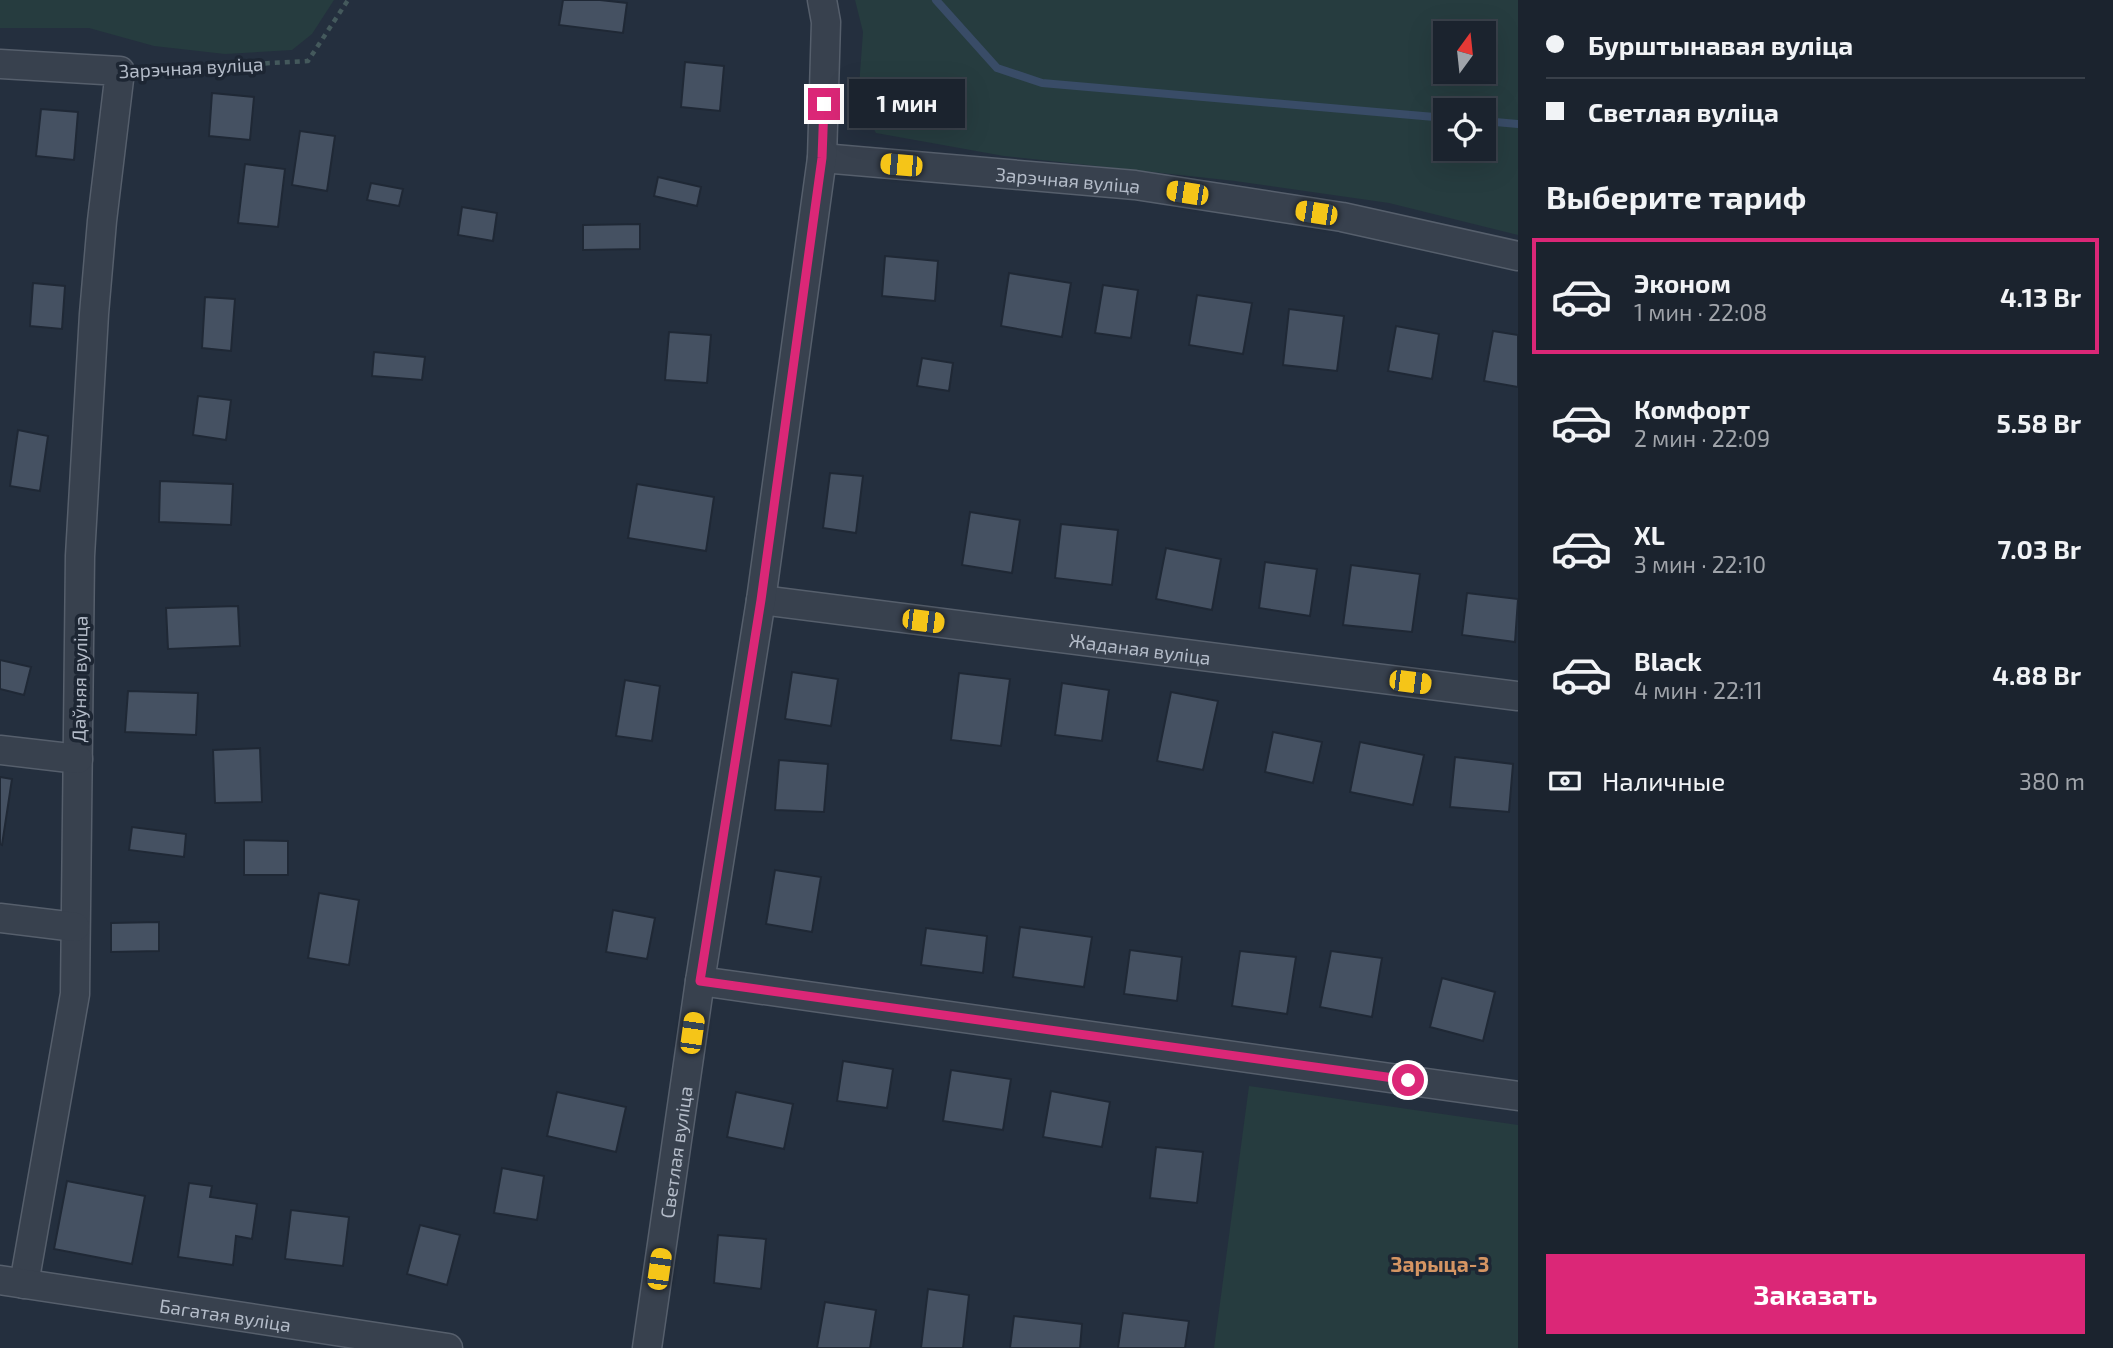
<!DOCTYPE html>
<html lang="ru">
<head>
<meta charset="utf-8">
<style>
	:root { --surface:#1b232e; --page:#282f3a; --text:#f1f3f6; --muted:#a0a4aa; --line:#39404a; --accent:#db2777 }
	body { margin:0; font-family:"Exo 2",sans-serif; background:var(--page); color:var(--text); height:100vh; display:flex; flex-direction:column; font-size:26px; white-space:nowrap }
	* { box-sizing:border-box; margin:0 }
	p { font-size:23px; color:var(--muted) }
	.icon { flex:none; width:38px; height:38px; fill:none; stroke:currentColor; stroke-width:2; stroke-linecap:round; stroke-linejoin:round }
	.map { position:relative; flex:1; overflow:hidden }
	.panel { display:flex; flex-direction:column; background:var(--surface); width:595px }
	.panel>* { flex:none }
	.hud { display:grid; align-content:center; height:154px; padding:0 28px; background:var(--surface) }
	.needle { width:46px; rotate:15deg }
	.buttons { position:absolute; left:1433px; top:21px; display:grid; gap:14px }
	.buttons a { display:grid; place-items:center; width:63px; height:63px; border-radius:0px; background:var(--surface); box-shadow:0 7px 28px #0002,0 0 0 2px var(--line); font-size:35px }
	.end { position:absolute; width:32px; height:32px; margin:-16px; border:9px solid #db2777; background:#fff; box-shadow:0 0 0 4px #fff }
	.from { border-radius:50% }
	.bubble { position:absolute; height:49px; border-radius:0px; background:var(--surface); box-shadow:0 7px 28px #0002,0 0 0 2px var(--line); font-size:23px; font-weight:700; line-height:49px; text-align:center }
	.car { position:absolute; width:21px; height:42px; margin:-21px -10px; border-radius:9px; box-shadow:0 0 5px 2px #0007; background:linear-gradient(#f5c518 24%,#345 0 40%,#f5c518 0 76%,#345 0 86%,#f5c518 0) }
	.hud b { display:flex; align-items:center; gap:24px; height:66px; font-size:26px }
	.hud b+b { border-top:2px solid var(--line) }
	.hud i { width:18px; height:18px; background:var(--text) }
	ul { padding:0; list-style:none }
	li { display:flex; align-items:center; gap:21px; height:116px; margin:0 14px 10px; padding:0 14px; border:4px solid transparent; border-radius:0px }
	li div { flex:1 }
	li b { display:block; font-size:26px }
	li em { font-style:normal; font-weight:700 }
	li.on { border-color:var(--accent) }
	li>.icon { width:63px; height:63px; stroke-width:1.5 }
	h2 { padding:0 28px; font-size:32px; line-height:84px }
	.pay { display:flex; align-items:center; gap:18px; height:77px; padding:0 28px; font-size:26px }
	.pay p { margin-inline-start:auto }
	.cta { display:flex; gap:14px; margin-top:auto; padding:14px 28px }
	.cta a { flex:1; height:80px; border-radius:0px; background:var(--accent); color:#fff; font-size:28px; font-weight:700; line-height:80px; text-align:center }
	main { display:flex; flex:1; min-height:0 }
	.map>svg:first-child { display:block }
	.green { fill:#263c3f; fill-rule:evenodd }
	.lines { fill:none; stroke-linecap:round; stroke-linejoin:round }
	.stream { stroke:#394c67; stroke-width:8 }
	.building { fill:#455162; stroke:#1f2835; stroke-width:2 }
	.minor-casing { stroke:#565f6c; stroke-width:31 }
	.path { stroke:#44595c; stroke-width:4.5; stroke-dasharray:5 5; stroke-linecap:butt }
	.minor { stroke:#38414e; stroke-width:28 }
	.route { stroke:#db2777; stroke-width:9 }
	.labels { text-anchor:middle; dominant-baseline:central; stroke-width:7; stroke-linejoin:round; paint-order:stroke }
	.street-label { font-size:19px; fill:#b4bcc9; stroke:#1d2633 }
	.neighbourhood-label { font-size:21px; font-weight:bold; fill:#d59563; stroke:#1d2633 }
</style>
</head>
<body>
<main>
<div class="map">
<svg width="1518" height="1348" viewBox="0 0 1518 1348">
	<rect width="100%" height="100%" fill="#242f3e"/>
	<!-- green -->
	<g class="green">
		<polygon points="0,0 334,0 312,34 292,50 225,54 154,46 89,28 0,28"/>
		<path d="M855,0H1518V235L1389,203L1235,181L1004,156L876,133L858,100L863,32ZM1484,33V72H1446V33ZM1484,110V149H1446V110Z"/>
		<polygon points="1249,1086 1518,1125 1518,1348 1214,1348"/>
	</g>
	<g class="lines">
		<!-- stream -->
		<g class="stream">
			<polyline points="936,0 997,68 1042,83 1446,118"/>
			<polyline points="1484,121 1518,124"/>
		</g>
	</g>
	<!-- building -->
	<g class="building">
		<polygon points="563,0 600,0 627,3 623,33 559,25"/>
		<polygon points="685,62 724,66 720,111 681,107"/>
		<polygon points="212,93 254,97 250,140 209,136"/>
		<polygon points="41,109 78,112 74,160 36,156"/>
		<polygon points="300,131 335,136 327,191 292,185"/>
		<polygon points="245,164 285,169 278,227 238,223"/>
		<polygon points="658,177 701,187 697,206 654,196"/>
		<polygon points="371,183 403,189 399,206 367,200"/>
		<polygon points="462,207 497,213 493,241 458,235"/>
		<polygon points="640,224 640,249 583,250 583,225"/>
		<polygon points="885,256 938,261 935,301 882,296"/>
		<polygon points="1009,273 1071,283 1062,337 1001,326"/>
		<polygon points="33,283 65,286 62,329 30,326"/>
		<polygon points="1103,285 1138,290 1131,338 1095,333"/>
		<polygon points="1197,295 1252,303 1243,354 1189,345"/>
		<polygon points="205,297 235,299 231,351 202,348"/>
		<polygon points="1289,309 1344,316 1337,371 1283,365"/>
		<polygon points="1396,326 1439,334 1432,379 1388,371"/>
		<polygon points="1493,331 1518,335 1518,387 1484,381"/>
		<polygon points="669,332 711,335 707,383 665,380"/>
		<polygon points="374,352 425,357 422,380 372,376"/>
		<polygon points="922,358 953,363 949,391 917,386"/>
		<polygon points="198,396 231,400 226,440 193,435"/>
		<polygon points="18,430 48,436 40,491 10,486"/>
		<polygon points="830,473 863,476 856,533 823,528"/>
		<polygon points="160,481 233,484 231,525 159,522"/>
		<polygon points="637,484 714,497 706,551 628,538"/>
		<polygon points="970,512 1020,520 1012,573 962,565"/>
		<polygon points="1061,524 1118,530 1112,585 1055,578"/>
		<polygon points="1166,548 1221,559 1212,610 1156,599"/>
		<polygon points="1265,562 1317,569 1310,616 1259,608"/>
		<polygon points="1351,565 1420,574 1412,632 1343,625"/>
		<polygon points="1467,593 1518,599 1515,642 1462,635"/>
		<polygon points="238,606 240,646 168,649 166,608"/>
		<polygon points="0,660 31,667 24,695 0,689"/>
		<polygon points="792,672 838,679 831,726 785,719"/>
		<polygon points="959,673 1010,679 1001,746 951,740"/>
		<polygon points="625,680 660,686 652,741 616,736"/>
		<polygon points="1062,683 1109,690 1102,741 1055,735"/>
		<polygon points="128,691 198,693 196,735 125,732"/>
		<polygon points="1171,692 1218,701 1203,770 1157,761"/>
		<polygon points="1273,732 1322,742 1313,783 1265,772"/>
		<polygon points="1360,742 1424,755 1413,805 1350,792"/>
		<polygon points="260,748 262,802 215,803 213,750"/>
		<polygon points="1455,757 1513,764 1509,812 1450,807"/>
		<polygon points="779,760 828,764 824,812 775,810"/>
		<polygon points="0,777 12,779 2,845 0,844"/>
		<polygon points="132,827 186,834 184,857 129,850"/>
		<polygon points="244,840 288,841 288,875 244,875"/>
		<polygon points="775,870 821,877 812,932 766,924"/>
		<polygon points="319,893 359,900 349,965 308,958"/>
		<polygon points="613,910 655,918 647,959 606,952"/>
		<polygon points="159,922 159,951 111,952 111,923"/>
		<polygon points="1020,927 1092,937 1084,987 1013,977"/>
		<polygon points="926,928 987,936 983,973 921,965"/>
		<polygon points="1130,950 1182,957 1177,1001 1124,994"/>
		<polygon points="1240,951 1296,957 1287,1014 1232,1006"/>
		<polygon points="1331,951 1382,958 1372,1017 1320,1007"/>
		<polygon points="1442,978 1495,992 1483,1041 1430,1027"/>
		<polygon points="843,1061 893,1069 887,1108 837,1101"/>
		<polygon points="951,1070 1011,1079 1003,1130 943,1121"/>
		<polygon points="1051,1091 1110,1102 1102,1147 1043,1137"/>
		<polygon points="557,1092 626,1107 616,1152 547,1136"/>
		<polygon points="736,1092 793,1104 784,1149 727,1137"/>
		<polygon points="1156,1147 1203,1152 1197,1203 1150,1198"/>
		<polygon points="502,1168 544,1176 537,1220 494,1213"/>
		<polygon points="67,1181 145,1196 132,1264 54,1249"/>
		<polygon points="189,1183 212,1186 210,1197 257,1204 252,1239 236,1236 233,1265 178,1257"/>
		<polygon points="291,1210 349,1217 343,1266 285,1259"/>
		<polygon points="420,1225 460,1235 447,1285 407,1274"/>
		<polygon points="718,1235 766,1239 761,1289 714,1283"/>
		<polygon points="928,1289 969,1295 963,1348 921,1348"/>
		<polygon points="825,1302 876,1310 870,1348 817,1348"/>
		<polygon points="1123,1313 1189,1321 1185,1348 1118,1348"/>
		<polygon points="1014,1316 1082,1324 1080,1348 1010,1348"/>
	</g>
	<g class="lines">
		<defs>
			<g id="minor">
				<polyline points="0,64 120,71 102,221 94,314 80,556 75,994 24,1284"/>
				<path id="s1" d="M822,158L1135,185L1342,217L1518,256"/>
				<path id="s2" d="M761,600L1518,696"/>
				<polyline points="0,750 78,759"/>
				<polyline points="0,918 75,927"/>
				<polyline points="700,981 1518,1096"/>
				<path id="s3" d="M0,1280L448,1348"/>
				<path id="s4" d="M647,1348L700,981L761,600L822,158L826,22L822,0"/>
			</g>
		</defs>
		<!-- minor casing -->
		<use href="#minor" class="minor-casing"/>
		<!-- path -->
		<polyline class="path" points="145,70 308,61 348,0"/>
		<!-- minor -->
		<use href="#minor" class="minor"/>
	</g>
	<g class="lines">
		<!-- route -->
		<polyline class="route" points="824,104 822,158 761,600 700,981 1408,1080"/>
	</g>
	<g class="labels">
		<!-- street labels -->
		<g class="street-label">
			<text transform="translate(191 67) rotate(-3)">Зарэчная вуліца</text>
			<text stroke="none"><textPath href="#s1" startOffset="247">Зарэчная вуліца</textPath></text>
			<text stroke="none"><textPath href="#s2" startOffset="382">Жаданая вуліца</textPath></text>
			<text transform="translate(79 679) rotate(-89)">Даўняя вуліца</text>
			<text stroke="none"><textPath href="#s4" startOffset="198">Светлая вуліца</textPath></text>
			<text stroke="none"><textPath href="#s3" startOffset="228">Багатая вуліца</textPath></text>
		</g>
		<!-- neighbourhood labels -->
		<g class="neighbourhood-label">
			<text x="1440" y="1263">Зарыца-3</text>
		</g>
	</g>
</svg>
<div class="buttons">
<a><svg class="needle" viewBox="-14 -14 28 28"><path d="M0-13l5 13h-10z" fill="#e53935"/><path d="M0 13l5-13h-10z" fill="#a0a4aa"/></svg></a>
<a><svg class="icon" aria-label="locate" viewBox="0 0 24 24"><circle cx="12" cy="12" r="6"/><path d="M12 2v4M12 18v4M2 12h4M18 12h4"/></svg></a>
</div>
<i class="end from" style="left:1408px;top:1080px"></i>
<i class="end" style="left:824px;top:104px"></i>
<div class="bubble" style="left:849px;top:79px;width:116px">1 мин</div>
<i class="car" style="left:901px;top:165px;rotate:275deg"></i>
<i class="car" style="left:1187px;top:193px;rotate:279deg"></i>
<i class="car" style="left:1316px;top:213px;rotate:279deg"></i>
<i class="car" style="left:923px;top:621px;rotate:97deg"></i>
<i class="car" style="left:1410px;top:682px;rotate:97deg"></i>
<i class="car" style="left:692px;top:1033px;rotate:8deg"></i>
<i class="car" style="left:659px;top:1269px;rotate:8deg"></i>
</div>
<section class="panel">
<div class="hud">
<b><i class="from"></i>Бурштынавая вуліца</b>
<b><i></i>Светлая вуліца</b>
</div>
<h2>Выберите тариф</h2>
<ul>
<li class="on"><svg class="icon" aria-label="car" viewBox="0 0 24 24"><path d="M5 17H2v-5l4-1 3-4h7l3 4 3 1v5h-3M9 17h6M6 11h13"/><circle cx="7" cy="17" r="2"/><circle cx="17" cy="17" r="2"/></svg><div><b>Эконом</b><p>1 мин · 22:08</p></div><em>4.13 Br</em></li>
<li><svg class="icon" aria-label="car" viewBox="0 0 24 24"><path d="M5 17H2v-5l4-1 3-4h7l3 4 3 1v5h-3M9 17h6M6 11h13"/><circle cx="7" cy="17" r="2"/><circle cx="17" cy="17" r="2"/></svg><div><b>Комфорт</b><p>2 мин · 22:09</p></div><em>5.58 Br</em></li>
<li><svg class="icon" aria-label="car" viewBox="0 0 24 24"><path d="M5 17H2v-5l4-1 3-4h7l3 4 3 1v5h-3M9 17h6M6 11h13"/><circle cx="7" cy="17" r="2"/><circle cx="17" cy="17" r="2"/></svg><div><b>XL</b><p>3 мин · 22:10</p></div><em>7.03 Br</em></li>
<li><svg class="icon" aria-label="car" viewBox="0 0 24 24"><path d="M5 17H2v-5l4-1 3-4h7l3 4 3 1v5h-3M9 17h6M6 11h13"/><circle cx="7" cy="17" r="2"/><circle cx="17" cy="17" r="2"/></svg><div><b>Black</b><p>4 мин · 22:11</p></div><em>4.88 Br</em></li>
</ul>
<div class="pay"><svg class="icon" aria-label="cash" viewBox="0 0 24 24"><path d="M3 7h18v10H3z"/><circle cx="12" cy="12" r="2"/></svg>Наличные<p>380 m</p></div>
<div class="cta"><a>Заказать</a></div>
</section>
</main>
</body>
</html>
